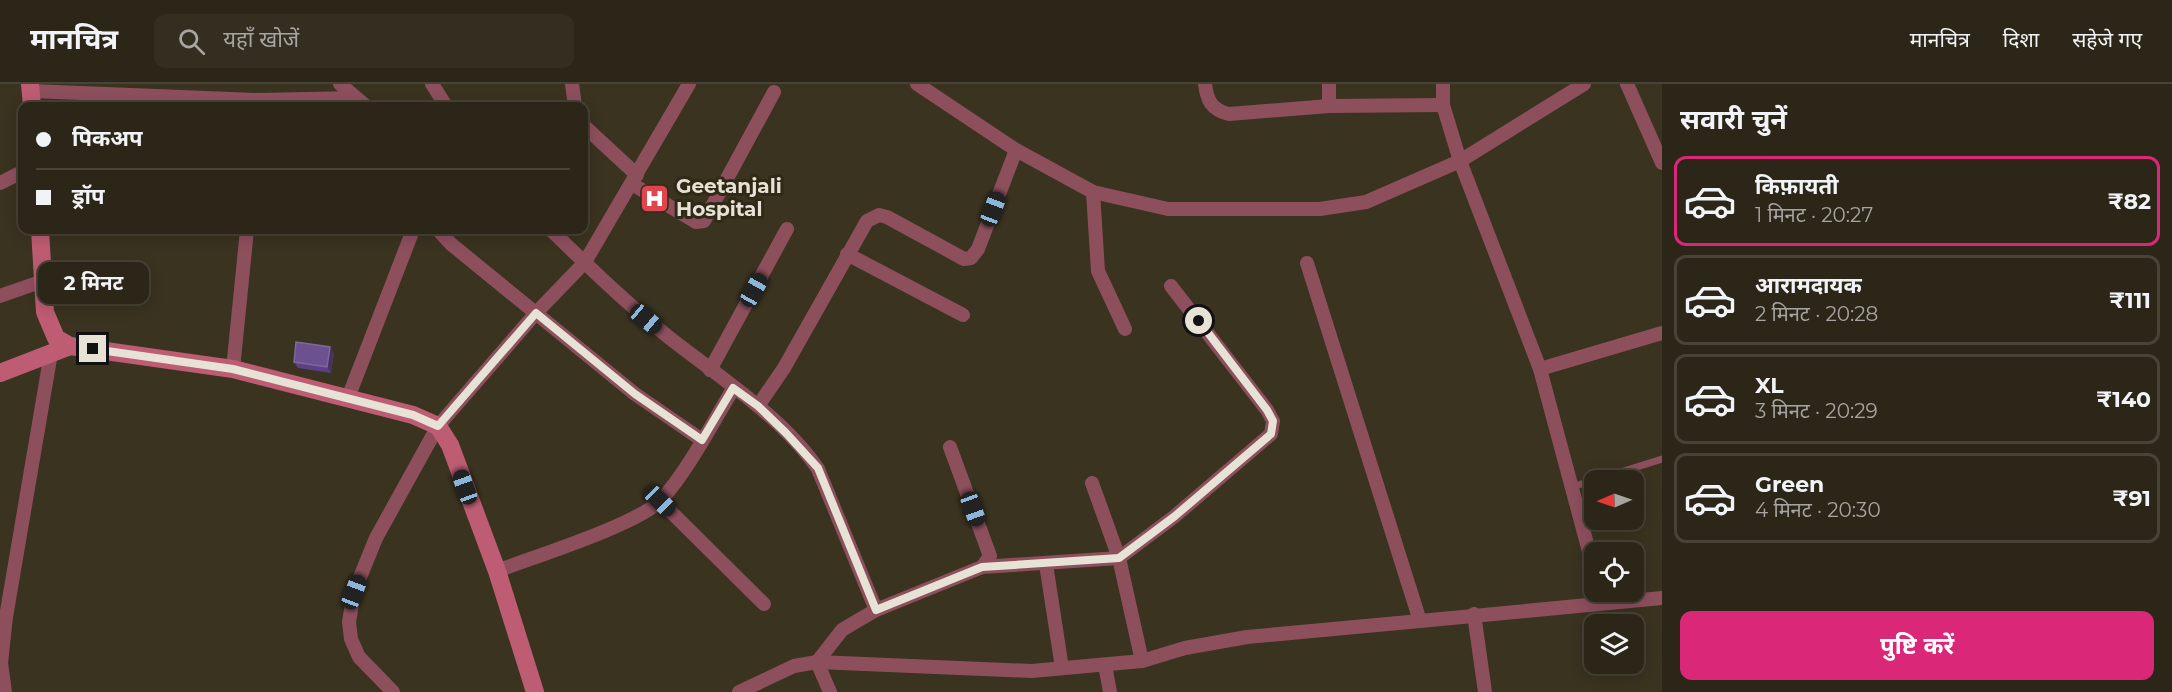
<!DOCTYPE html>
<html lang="hi">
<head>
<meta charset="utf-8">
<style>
	:root { --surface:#2c2618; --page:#342e21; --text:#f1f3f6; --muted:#a6a5a2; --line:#484337; --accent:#db2777 }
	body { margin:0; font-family:Montserrat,"Noto Sans Devanagari",sans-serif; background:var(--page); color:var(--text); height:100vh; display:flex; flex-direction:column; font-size:22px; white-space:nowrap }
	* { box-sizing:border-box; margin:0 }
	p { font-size:20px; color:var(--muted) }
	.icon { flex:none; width:33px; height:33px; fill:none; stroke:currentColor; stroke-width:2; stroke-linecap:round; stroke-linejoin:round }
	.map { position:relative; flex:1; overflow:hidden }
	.drawer { display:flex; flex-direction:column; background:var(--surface); width:510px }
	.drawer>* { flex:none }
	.banner { position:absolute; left:18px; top:18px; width:570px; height:132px; border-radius:12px; box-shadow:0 3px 15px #0003,0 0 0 2px var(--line); display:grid; align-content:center; height:132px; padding:0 18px; background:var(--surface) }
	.needle { width:39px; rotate:268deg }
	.buttons { position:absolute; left:1584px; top:386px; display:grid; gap:12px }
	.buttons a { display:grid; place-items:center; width:60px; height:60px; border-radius:12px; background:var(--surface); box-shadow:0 3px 15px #0003,0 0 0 2px var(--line); font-size:30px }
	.end { position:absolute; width:27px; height:27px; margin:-14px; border:8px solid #e7e2d6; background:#111; box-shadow:0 0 0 3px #111 }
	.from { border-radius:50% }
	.bubble { position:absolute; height:42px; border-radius:12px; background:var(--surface); box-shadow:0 3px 15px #0003,0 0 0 2px var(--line); font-size:20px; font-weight:700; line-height:42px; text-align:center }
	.car { position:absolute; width:18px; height:36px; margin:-18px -9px; border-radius:8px; box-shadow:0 0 4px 2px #0007; background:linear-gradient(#222 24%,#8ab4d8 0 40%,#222 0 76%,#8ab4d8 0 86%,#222 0) }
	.banner b { display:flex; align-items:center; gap:21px; height:57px; font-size:22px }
	.banner b+b { border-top:2px solid var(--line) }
	.banner i { width:15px; height:15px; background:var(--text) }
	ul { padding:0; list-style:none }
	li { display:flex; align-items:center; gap:18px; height:90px; margin:0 12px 9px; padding:0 6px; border:3px solid var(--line); border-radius:12px }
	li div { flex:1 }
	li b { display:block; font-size:22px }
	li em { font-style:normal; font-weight:700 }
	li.selected { border-color:var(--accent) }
	li>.icon { width:54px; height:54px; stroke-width:1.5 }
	h2 { padding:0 18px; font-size:27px; line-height:72px }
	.primary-button { display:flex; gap:12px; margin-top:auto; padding:12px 18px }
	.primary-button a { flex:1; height:69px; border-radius:12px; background:var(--accent); color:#fff; font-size:24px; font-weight:700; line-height:69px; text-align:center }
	header { display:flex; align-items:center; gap:36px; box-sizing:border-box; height:84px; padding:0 30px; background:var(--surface); border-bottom:2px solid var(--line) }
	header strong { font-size:28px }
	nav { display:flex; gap:33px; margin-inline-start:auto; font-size:21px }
	.search { width:420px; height:54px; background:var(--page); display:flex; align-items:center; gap:15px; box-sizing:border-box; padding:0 21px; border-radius:12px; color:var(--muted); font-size:22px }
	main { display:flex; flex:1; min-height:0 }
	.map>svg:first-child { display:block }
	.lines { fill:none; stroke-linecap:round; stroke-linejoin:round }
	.lane { stroke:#8e4f5d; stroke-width:7 }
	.street { stroke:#8e4f5d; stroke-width:14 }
	.secondary { stroke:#be5c73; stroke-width:18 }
	.wall { fill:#5d3f89 }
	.shaded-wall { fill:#49335b }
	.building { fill:#6c5191; stroke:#7f689c; stroke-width:1.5 }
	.route { stroke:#e7e2d6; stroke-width:8 }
	.labels { text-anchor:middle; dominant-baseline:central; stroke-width:6; stroke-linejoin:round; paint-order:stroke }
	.poi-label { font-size:20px; font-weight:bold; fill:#e7e2d6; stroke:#302916; text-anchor:start }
</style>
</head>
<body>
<header>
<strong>मानचित्र</strong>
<div class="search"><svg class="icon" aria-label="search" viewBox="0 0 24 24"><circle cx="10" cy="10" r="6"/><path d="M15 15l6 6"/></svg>यहाँ खोजें</div>
<nav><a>मानचित्र</a><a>दिशा</a><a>सहेजे गए</a></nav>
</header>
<main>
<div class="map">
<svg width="1662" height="608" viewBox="0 0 1662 608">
	<rect width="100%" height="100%" fill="#3a3320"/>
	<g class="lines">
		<!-- lane -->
		<g class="lane">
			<polyline points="1595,396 1662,375"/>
			<polyline points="1572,403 1594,396"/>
		</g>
		<!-- street -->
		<g class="street">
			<polyline points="340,0 366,22"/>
			<polyline points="432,0 446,22"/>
			<polyline points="572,0 575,22"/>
			<polyline points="917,0 1016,66 1093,108 1168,125 1320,125 1366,118 1460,77 1584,0"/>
			<path d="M1205,0C1207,17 1212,26 1229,30L1329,22L1443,21"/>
			<polyline points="1329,0 1329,22"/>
			<polyline points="1443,0 1443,21 1460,77 1540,285 1594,486"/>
			<polyline points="1627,0 1662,79"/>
			<polyline points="31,7 259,16 355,14"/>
			<polyline points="584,42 637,91"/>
			<polyline points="0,99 22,88"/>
			<polyline points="632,100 696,138 704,137 774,8"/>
			<polyline points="1093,108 1098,187 1125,245"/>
			<polyline points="438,146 451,160 635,310 702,356"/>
			<path d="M551,146C588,182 625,218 666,251C716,291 782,332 818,385L876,526"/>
			<polyline points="847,170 963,231"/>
			<polyline points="1307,179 1420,537 1662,514"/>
			<polyline points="0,212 43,197"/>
			<polyline points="233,285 247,146"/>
			<polyline points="1540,285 1662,249"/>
			<polyline points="710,286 787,145"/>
			<polyline points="348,314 413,146"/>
			<polyline points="758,322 784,284 867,137 879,131 887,133 964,175 971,174 978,165 1016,66"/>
			<polyline points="950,363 990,472 982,483"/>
			<polyline points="1092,399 1119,474 1142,577"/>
			<polyline points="660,417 764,520"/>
			<polyline points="1046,480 1062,584"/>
			<path d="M497,487C533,473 637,441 661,416C687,388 713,338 733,305"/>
			<polyline points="1474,530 1485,608"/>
			<polyline points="1105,581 1110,608"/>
			<polyline points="5,608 1,579 6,533 51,269"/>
			<polyline points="393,608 359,573 351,555 349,538 354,508 376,454 438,342 536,229 585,178 689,0"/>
			<polyline points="739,608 794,582 817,578 1032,587 1142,577 1185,564 1247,553 1420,537"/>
			<polyline points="830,608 817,578 842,546 857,537 876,526 982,483 1119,474 1175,432 1271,350 1273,337 1267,326 1171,202"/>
		</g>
		<!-- secondary -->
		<g class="secondary">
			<polyline points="30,0 32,22"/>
			<polyline points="40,146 45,228 56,254 70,262 233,285 413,331 438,342 450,361 497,487 535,608"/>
			<polyline points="0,289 70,262"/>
		</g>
	</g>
	<!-- wall -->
	<polygon class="wall" points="334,269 331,289 298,284 294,278"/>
	<!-- shaded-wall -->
	<polygon class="shaded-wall" points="330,263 334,269 331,289 327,283"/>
	<!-- building -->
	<polygon class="building" points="296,258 330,263 327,283 294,278"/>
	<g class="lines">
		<!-- route -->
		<polyline class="route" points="93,265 233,285 413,331 438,342 536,229 635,310 702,356 733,304 758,322 786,349 818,384 876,526 982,483 1119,474 1175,432 1271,350 1273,337 1267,326 1199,237"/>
	</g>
	<!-- icons -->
	<defs>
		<symbol id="hospital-square" viewBox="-11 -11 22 22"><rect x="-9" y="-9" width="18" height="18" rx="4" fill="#e0444e" stroke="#302916"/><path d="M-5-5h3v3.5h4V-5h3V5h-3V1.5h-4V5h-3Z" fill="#fff"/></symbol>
	</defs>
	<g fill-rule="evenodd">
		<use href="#hospital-square" x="638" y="98" width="33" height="33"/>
	</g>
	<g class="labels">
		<!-- poi labels -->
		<g class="poi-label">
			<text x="676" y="102">Geetanjali<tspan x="676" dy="23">Hospital</tspan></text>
		</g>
	</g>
</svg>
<div class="buttons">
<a><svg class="needle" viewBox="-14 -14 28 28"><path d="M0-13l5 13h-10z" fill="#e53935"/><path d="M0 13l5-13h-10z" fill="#a6a5a2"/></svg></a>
<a><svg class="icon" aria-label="locate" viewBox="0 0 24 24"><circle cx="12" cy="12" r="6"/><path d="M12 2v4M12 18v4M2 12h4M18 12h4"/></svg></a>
<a><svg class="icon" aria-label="layers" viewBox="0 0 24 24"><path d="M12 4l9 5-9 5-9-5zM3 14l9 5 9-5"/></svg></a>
</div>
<i class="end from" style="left:1199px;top:237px"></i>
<i class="end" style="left:93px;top:265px"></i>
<div class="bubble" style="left:38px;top:178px;width:111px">2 मिनट</div>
<i class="car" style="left:993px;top:125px;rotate:21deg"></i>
<i class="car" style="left:754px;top:206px;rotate:29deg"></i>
<i class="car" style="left:646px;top:235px;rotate:130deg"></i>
<i class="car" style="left:465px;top:403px;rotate:340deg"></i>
<i class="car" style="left:660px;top:417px;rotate:135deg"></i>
<i class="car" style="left:973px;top:425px;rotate:160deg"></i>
<i class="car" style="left:354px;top:508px;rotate:21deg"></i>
<div class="banner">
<b><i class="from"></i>पिकअप</b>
<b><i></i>ड्रॉप</b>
</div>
</div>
<section class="drawer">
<h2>सवारी चुनें</h2>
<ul>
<li class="selected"><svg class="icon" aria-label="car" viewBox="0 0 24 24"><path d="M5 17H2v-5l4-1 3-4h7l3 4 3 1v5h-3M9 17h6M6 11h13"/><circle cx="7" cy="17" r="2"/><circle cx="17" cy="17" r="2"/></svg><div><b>किफ़ायती</b><p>1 मिनट · 20:27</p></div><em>₹82</em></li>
<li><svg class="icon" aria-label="car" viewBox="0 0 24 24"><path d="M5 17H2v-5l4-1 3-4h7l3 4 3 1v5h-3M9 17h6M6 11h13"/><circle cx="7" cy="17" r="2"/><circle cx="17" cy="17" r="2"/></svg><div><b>आरामदायक</b><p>2 मिनट · 20:28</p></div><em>₹111</em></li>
<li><svg class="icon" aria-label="car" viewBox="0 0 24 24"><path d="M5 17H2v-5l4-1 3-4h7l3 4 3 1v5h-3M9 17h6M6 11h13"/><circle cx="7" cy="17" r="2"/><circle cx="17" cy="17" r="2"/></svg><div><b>XL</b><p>3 मिनट · 20:29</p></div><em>₹140</em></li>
<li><svg class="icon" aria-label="car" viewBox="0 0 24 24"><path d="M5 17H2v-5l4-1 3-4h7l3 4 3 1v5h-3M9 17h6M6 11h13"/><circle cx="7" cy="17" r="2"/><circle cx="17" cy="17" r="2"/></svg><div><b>Green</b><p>4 मिनट · 20:30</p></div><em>₹91</em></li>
</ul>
<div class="primary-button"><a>पुष्टि करें</a></div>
</section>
</main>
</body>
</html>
